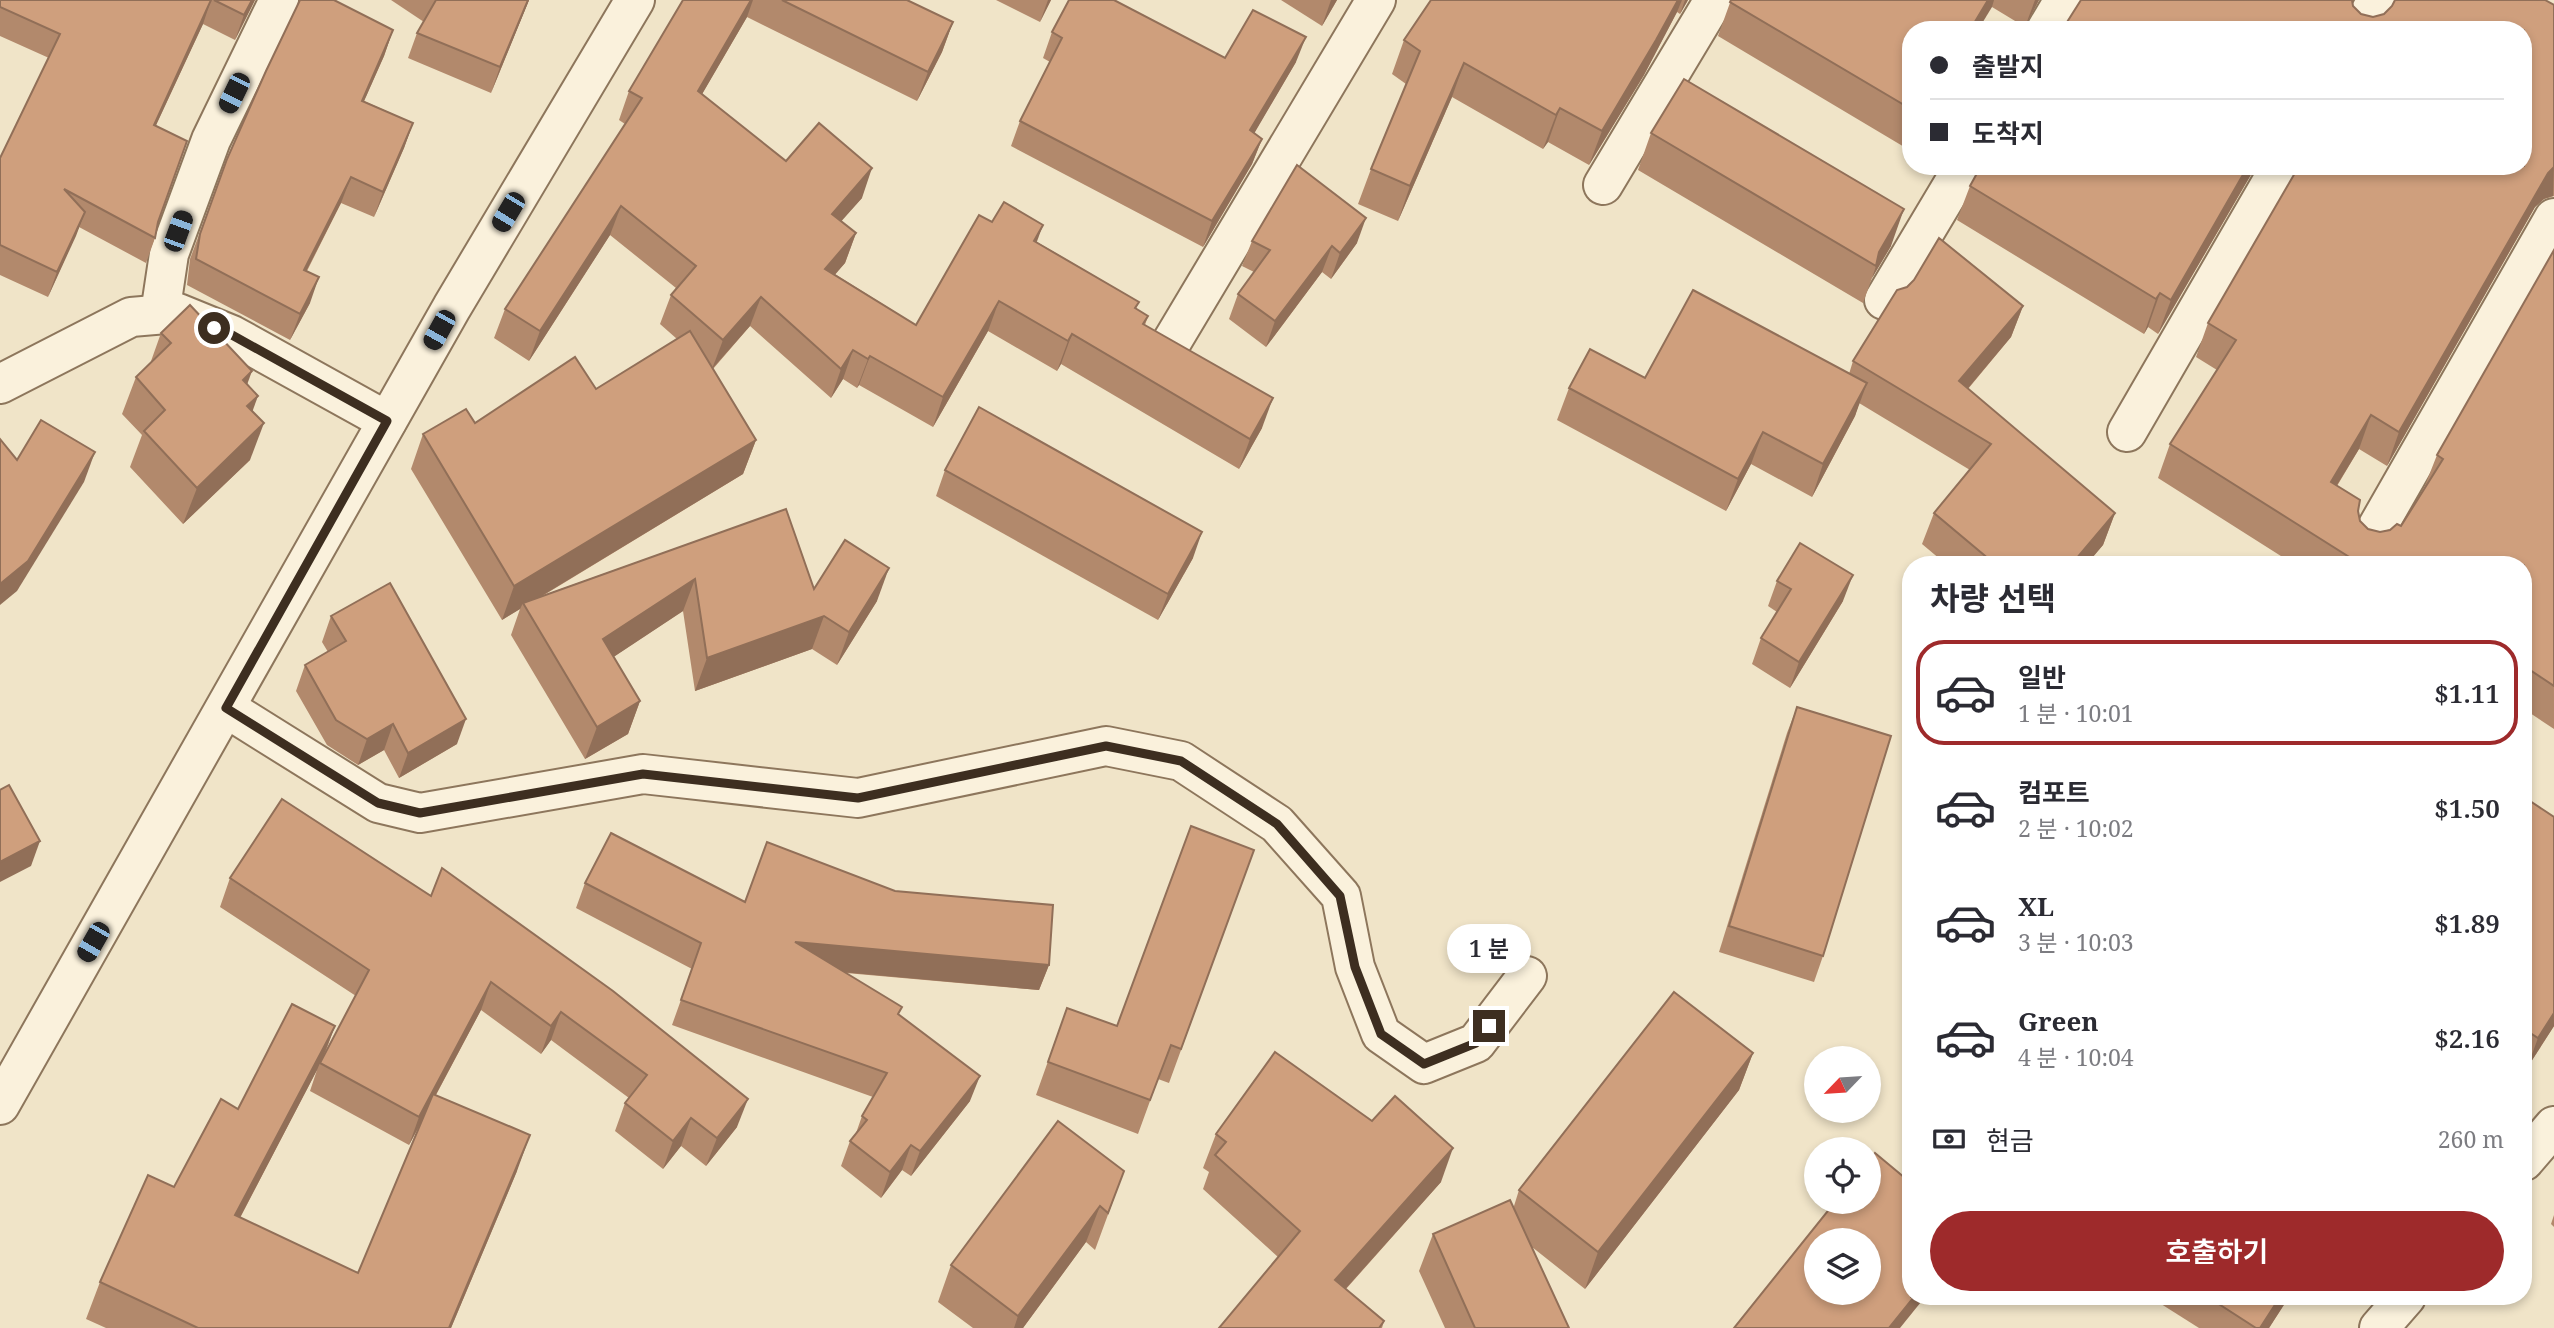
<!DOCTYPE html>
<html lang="ko">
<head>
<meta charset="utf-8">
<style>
	:root { --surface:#fff; --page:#f2f2f3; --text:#2b2b33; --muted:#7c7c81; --line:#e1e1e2; --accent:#9e2a2b }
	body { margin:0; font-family:"Noto Serif","Noto Sans KR",serif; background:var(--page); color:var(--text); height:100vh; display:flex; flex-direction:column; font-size:26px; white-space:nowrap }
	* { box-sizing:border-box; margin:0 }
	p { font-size:23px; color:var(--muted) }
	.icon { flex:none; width:38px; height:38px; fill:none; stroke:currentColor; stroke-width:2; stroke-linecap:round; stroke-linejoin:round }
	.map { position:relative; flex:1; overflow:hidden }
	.panel { position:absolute; left:1902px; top:556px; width:630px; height:749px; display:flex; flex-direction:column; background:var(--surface); border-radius:28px; box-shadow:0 4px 10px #0003 }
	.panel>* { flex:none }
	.top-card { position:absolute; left:1902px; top:21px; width:630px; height:154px; border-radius:28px; box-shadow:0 4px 10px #0003; display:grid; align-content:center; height:154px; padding:0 28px; background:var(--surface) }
	.needle { width:46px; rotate:245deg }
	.buttons { position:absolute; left:1804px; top:1046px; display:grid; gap:14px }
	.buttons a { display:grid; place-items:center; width:77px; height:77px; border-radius:50%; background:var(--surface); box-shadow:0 4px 10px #0003; font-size:35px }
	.end { position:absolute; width:32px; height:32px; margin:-16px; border:9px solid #3d2e20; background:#fff; box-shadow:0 0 0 4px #fff }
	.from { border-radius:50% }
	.bubble { position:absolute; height:49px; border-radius:24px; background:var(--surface); box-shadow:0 4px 10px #0003; font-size:23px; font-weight:600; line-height:49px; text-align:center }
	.car { position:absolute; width:21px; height:42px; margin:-21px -10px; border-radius:9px; box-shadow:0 0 5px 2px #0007; background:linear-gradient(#222 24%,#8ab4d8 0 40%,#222 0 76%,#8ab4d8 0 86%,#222 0) }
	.top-card b { display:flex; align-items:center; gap:24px; height:66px; font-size:26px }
	.top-card b+b { border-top:2px solid var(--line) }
	.top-card i { width:18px; height:18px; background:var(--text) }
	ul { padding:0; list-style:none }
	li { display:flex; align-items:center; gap:21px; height:105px; margin:0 14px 10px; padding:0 14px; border:4px solid transparent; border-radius:28px }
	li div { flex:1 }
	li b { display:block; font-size:26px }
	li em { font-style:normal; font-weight:600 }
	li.active { border-color:var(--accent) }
	li>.icon { width:63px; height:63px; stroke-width:1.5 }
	h2 { padding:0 28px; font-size:32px; line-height:84px }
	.pay { display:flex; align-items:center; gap:18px; height:77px; padding:0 28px; font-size:26px }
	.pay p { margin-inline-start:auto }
	.primary-button { display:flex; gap:14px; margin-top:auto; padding:14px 28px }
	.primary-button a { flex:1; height:80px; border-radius:42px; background:var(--accent); color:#fff; font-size:28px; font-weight:600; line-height:80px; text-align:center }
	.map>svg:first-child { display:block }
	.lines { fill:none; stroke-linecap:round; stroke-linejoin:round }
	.minor-casing { stroke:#8d765c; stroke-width:42 }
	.minor { stroke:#faf1dc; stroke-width:38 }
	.wall { fill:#b2896c; fill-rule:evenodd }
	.shaded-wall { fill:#916f58 }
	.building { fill:#cf9f7d; stroke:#916f58; stroke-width:2; fill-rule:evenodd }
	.route { stroke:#3d2e20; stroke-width:9 }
</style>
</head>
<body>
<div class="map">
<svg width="2554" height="1328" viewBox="0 0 2554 1328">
	<rect width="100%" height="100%" fill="#f0e4c8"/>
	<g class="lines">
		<defs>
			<g id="minor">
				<polyline points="2046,30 2064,0"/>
				<polyline points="2360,30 2377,0"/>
				<polyline points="1603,185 1714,0"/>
				<polyline points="1884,300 1964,166"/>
				<polyline points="160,314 169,254 211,140 279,0"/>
				<polyline points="1168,348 1376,0"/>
				<polyline points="0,384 131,317 178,313 232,335 387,421"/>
				<polyline points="2127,432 2281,166"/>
				<polyline points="2367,545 2554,218"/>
				<polyline points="226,708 378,803 420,813 643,774 858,798 1106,746 1181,761 1277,824 1341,896 1355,967 1381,1034 1424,1064 1476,1043 1527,976"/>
				<polyline points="0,1105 452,307 635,0"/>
				<polyline points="2524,1161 2554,1126"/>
				<polyline points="2379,1328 2406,1297"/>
			</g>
		</defs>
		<!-- minor casing -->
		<use href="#minor" class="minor-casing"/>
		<!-- minor -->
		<use href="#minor" class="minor"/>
	</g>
	<!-- wall -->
	<g class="wall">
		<polygon points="0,0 255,0 235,40 203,24 156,125 157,222 155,238 146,263 79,227 48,297 0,275 0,158 49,58 0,36"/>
		<polygon points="391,0 529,0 491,93 408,58 417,33 424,22"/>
		<polygon points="683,0 907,0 953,22 942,52 917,101 747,17 702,94 786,161 862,198 841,221 856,233 845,263 835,274 916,325 992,222 1037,242 1139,302 1136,309 1148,316 1145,325 1262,428 1239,469 1061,364 1057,371 988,331 933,427 859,385 857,388 843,379 831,398 750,326 713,369 756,440 743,474 544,595 786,509 814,589 877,601 837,665 812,649 695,691 683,611 613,657 640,701 628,734 585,759 511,635 520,609 502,620 411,469 423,434 475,423 596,389 677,339 660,324 671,295 676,288 610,235 529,361 494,338 505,309 625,124 619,120 629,91"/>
		<polygon points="996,0 1051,0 1040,22"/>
		<polygon points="1281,0 1337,0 1322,26"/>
		<polygon points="1431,0 1688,0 1680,14 1677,12 1644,75 1589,165 1548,142 1543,149 1452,97 1398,221 1358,204 1371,169 1406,84 1392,74 1404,40"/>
		<polygon points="1731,0 2039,0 2025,27 1992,7 1911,30 1911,151 1718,36"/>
		<polygon points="2554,5 2554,196 2544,199 2535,207 2387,466 2359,449 2337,486 2358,511 2360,521 2368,529 2380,532 2401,526 2424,488 2437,455 2554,250 2554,729 2524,709 2524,565 2295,565 2158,478 2170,444 2217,370 2196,357 2208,323 2524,166 2062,30 2353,6 2361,14 2373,17"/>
		<polygon points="393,30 384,56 364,101 413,123 404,148 374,217 341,203 307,271 310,303 290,340 187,285 190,259 227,159"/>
		<polygon points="1052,32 1225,58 1296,62 1254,133 1262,139 1252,164 1203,247 1011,146 1020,121 1050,62 1043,58"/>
		<polygon points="1651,133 1891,246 1872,278 1863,303 1638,170"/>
		<polygon points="1981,166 2256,166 2158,334 2148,327 2144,334 1957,220 1970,186"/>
		<polygon points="1252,241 1357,243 1331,279 1322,272 1266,347 1229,319 1238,294 1254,272 1242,266"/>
		<polygon points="2023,306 2011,337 1968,389 2115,513 2103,545 2086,565 1947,565 1922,544 1934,513 1970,470 1859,403 1855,416 1812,497 1751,464 1726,511 1557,420 1569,388 1645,378 1849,374 1853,361"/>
		<polygon points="161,333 247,384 252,412 250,460 183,524 130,467 142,435 122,414 136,377 150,364"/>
		<polygon points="945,470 1193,558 1158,620 936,496"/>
		<polygon points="1777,581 1843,601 1790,688 1752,664 1761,638 1777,612 1768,606"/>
		<polygon points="331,616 457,744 399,778 384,750 358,765 327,745 296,691 305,665 328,652 322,642"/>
		<polygon points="1797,707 1823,956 1814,982 1719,952 1787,733"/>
		<polygon points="2524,797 2554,817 2554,1026 2527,1068 2524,1066"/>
		<path d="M282,799L737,1127L706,1166L681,1146L663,1169L615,1131L625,1103L629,1098L551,1040L541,1054L481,1010L436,1095L517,1171L451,1328H106L86,1319L100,1282L238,1109L335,1026L324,1056L356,996L220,907L230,878ZM317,1070L310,1091L409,1145L422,1121L358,1273L240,1218Z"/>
		<polygon points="1254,850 1169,1083 1158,1079 1138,1134 1036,1095 1067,1008 1117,1026"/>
		<polygon points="585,883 745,902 1049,965 1039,990 846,973 899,1015 970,1101 911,1176 902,1170 881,1198 841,1166 850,1141 855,1136 862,1116 873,1097 672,1025 692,969 576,908"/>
		<polygon points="1753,1053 1739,1090 1585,1289 1532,1247 1569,1328 1445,1328 1419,1271 1433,1234 1514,1206 1519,1190"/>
		<polygon points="1216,1134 1441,1182 1346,1289 1384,1321 1382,1328 1219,1328 1278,1257 1203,1189 1209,1172 1203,1168"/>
		<polygon points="1124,1171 1095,1250 1086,1242 1023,1328 973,1328 938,1302 951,1265"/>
		<polygon points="2554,1215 2554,1227 2551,1224"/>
		<polygon points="2150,1297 2289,1297 2269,1328 2199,1328"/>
	</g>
	<!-- shaded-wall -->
	<g class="shaded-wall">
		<polygon points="211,0 203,24 145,149 154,125"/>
		<polygon points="252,0 255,0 235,40 244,15"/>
		<polygon points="528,0 529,0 491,93 500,67"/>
		<polygon points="751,0 753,0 747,17 687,120 698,91"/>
		<polygon points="1048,0 1051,0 1040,22"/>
		<polygon points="1331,0 1337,0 1322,26"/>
		<polygon points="1678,0 1682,0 1677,12 1644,75 1589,165 1602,131"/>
		<polygon points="1685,0 1688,0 1680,14"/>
		<polygon points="1988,0 1994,0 1992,7 1978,30 1970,30"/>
		<polygon points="2035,0 2039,0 2025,27"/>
		<polygon points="953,22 942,52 917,101 928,72"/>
		<polygon points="393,30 384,56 353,126 362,101"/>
		<polygon points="1306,37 1296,62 1241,156 1250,130"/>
		<polygon points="1464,63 1452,97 1398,221 1410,186"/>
		<polygon points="1560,108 1548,142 1543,149 1556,115"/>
		<polygon points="413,123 404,148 374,217 383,192"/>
		<polygon points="1262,139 1252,164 1203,247 1212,221"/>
		<polygon points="2248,166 2256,166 2158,334 2171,300"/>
		<polygon points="2554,167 2553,196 2544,199 2535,207 2387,466 2399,432 2548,173"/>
		<polygon points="872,168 862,198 822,243 832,214"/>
		<polygon points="351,177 341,203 294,295 304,270"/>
		<polygon points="621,206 610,235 529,361 540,331"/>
		<polygon points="1904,209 1891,246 1872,278 1876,266 1879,252"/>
		<polygon points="85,212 76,236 48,297 57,272"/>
		<polygon points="1366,218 1357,243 1331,279 1340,253"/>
		<polygon points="1043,225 1032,255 1034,241"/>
		<polygon points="856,233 845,263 815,298 825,269"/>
		<polygon points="1332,246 1322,272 1266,347 1275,321"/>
		<polygon points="319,277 310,303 290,340 300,314"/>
		<polygon points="2160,293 2148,327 2144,334 2156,299"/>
		<polygon points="761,297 750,326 712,369 723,340"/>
		<polygon points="999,301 988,331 933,427 943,397"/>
		<polygon points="2023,306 2011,337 1948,412 1959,381"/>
		<polygon points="1072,334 1061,364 1057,371 1068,341"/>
		<polygon points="853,350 843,379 831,398 841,369"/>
		<polygon points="870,356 859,385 857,388 868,359"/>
		<polygon points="252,371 239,407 243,380"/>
		<polygon points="1867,383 1855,416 1812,497 1823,464"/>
		<polygon points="258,396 245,432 247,406"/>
		<polygon points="1273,398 1262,428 1239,469 1250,439"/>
		<polygon points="2371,415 2359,449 2318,516 2331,482"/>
		<polygon points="264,423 250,460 183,524 197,488"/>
		<polygon points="1763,432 1751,464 1726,511 1738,479"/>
		<polygon points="756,440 743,474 525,606 523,603 520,609 502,620 514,586"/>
		<polygon points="95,452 84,482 17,591 0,605 0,584"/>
		<polygon points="2115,513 2103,545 2086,565 2071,565"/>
		<polygon points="1202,532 1193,558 1158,620 1168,594"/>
		<polygon points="889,568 877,601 837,665 849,632"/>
		<polygon points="1853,575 1843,601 1790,688 1799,662"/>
		<polygon points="695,579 683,611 591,672 603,639"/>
		<polygon points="824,616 812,649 695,691 707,658"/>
		<polygon points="640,701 628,734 585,759 597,727"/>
		<polygon points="466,719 457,744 399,778 408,753"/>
		<polygon points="393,724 384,750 358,765 367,739"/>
		<polygon points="40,841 31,866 0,882 0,862"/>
		<polygon points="795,942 1049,965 1039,990 786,967"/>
		<polygon points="491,982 481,1010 409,1145 419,1117"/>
		<polygon points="561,1012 551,1040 541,1054 551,1026"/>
		<polygon points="2554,1013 2554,1026 2527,1068 2538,1038"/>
		<polygon points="335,1026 321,1062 320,1063 317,1070 222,1252 235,1215"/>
		<polygon points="1753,1053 1739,1090 1585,1289 1598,1252"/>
		<polygon points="980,1076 970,1101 911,1176 920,1151"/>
		<polygon points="748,1099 737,1127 706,1166 717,1138"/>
		<polygon points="691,1118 681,1146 663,1169 673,1141"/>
		<polygon points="530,1135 517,1171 451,1328 449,1328"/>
		<polygon points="911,1145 902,1170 881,1198 890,1172"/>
		<polygon points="1453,1148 1441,1182 1323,1314 1335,1280"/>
		<polygon points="1100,1206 1086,1242 1023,1328 1014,1328 1018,1316"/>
		<polygon points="1914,1297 1925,1297 1900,1328 1889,1328"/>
		<polygon points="2280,1297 2289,1297 2269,1328 2260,1328"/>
	</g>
	<!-- building -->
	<g class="building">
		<polygon points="0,0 211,0 154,125 187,141 158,222 155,238 64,189 85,212 57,272 0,245 0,158 60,34 0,7"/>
		<polygon points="214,0 252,0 244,15"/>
		<polygon points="300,0 334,0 393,30 362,101 413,123 383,192 351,177 304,270 319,277 300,314 196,259 200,234 227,159 266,71"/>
		<polygon points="436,0 528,0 500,67 417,33"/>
		<polygon points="683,0 751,0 698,91 786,161 819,123 872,168 832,214 856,233 825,269 916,325 979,215 992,222 1004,202 1043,225 1034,241 1139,302 1135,308 1148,316 1143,324 1273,398 1250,439 1072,334 1068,341 999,301 943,397 870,356 868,359 853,350 841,369 761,297 723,340 671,295 696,266 621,206 540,331 505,309 642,98 629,91"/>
		<polygon points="782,0 907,0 953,22 928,72"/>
		<polygon points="1069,0 1114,0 1225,58 1253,10 1306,37 1250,130 1262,139 1212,221 1020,121 1062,38 1052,32"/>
		<polygon points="1431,0 1678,0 1656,40 1602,131 1560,108 1556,115 1464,63 1410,186 1371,169 1420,51 1404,40"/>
		<polygon points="1731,0 1988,0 1970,30 1911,30 1911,109 1730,2"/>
		<polygon points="2081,0 2352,0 2353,6 2361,14 2373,17 2384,14 2392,6 2395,0 2545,0 2554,5 2554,167 2548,173 2399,432 2371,415 2331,482 2360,500 2358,511 2360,521 2368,529 2380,532 2390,530 2397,524 2401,526 2443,459 2437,455 2554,250 2554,686 2524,666 2524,565 2362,565 2170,444 2236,340 2208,323 2299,166 2524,166 2524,30 2062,30"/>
		<polygon points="1684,79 1904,209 1879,252 1876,266 1651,133"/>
		<polygon points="1297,165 1366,218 1340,253 1332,246 1275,321 1238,294 1270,250 1252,241"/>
		<polygon points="1981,166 2248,166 2171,300 2160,293 2156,299 1970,186"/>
		<polygon points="1939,238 2023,306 1959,381 2115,513 2071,565 1996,565 1934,513 1991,444 1853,361 1897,290 1907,287 1914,280"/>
		<polygon points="1693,290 1867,383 1823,464 1763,432 1738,479 1569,388 1590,349 1645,378"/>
		<polygon points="190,305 252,371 243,380 258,396 247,406 264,423 197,488 144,431 165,410 136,377 171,343 161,333"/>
		<polygon points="690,331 756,440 514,586 423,434 466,409 475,423 575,357 596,389"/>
		<polygon points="979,407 1202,532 1168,594 945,470"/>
		<polygon points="41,420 95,452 28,561 0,584 0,439 17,460"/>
		<polygon points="786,509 814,589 845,540 889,568 849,632 824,616 707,658 695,579 603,639 640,701 597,727 523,603"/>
		<polygon points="1800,543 1853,575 1799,662 1761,638 1791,589 1777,581"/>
		<polygon points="390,583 466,719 408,753 393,724 367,739 336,720 305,665 346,641 331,616"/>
		<polygon points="1797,707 1891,736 1823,956 1729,926"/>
		<polygon points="9,785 40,841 0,862 0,790"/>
		<polygon points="2524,797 2554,817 2554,1013 2538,1038 2527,1031 2524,1037"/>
		<polygon points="282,799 431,896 442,868 613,991 748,1099 717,1138 691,1118 673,1141 625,1103 647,1075 561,1012 551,1026 491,982 419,1117 320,1063 369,970 230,878"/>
		<polygon points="1191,826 1254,850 1181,1049 1171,1045 1150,1100 1048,1062 1067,1008 1117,1026"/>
		<polygon points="611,833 745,902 767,842 895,891 1053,905 1049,965 795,942 902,1007 898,1014 980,1076 920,1151 911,1145 890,1172 850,1141 867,1120 862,1116 887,1073 681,1000 701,943 585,883"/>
		<polygon points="1674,992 1753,1053 1598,1252 1519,1190"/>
		<polygon points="292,1004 335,1026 235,1215 358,1273 433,1094 530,1135 449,1328 198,1328 100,1282 148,1175 174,1187 221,1099 238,1109"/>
		<polygon points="1275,1052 1372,1121 1395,1096 1453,1148 1335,1280 1384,1321 1379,1328 1219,1328 1300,1231 1215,1155 1226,1142 1216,1134"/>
		<polygon points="1058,1121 1124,1171 1108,1213 1100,1206 1018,1316 951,1265"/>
		<path d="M1875,1153L1911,1183V1297H1914L1889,1328H1734L1835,1202H1869V1161ZM1816,1241H1869V1293H1816Z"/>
		<polygon points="1510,1200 1569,1328 1475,1328 1433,1234"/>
		<polygon points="2208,1297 2280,1297 2260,1328 2256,1328"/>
	</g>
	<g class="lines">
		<!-- route -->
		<polyline class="route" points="214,328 232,335 387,421 226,708 378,803 420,813 643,774 858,798 1106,746 1181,761 1277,824 1340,896 1355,967 1381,1034 1424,1064 1476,1043 1489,1026"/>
	</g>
</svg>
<div class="buttons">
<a><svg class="needle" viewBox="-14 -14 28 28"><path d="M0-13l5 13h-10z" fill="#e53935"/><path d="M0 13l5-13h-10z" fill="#7c7c81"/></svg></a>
<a><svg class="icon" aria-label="locate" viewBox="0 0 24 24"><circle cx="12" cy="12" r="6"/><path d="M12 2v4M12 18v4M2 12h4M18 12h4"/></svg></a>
<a><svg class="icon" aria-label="layers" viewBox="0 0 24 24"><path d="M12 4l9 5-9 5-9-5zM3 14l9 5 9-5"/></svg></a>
</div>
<i class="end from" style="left:214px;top:328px"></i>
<i class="end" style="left:1489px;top:1026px"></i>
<div class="bubble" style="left:1447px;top:924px;width:84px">1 분</div>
<i class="car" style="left:234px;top:93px;rotate:206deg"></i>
<i class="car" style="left:508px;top:212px;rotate:211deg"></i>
<i class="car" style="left:178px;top:231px;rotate:20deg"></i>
<i class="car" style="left:439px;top:330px;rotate:209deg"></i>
<i class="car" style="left:93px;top:942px;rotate:210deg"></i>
<div class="top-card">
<b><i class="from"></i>출발지</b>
<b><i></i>도착지</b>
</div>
<section class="panel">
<h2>차량 선택</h2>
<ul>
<li class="active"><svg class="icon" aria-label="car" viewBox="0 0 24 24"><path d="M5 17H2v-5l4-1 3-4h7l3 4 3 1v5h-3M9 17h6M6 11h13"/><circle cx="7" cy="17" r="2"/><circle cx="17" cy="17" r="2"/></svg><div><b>일반</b><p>1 분 · 10:01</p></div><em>$1.11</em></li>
<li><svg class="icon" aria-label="car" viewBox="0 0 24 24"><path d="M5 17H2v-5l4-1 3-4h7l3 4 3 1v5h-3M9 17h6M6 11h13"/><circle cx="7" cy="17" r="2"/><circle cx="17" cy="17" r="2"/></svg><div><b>컴포트</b><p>2 분 · 10:02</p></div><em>$1.50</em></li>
<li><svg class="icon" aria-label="car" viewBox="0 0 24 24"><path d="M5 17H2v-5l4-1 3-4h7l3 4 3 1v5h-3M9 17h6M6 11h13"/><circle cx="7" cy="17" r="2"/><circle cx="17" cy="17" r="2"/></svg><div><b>XL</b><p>3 분 · 10:03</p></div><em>$1.89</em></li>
<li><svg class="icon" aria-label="car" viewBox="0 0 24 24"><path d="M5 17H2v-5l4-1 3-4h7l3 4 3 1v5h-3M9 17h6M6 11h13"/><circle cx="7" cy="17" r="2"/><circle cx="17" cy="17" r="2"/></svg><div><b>Green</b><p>4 분 · 10:04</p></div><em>$2.16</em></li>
</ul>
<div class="pay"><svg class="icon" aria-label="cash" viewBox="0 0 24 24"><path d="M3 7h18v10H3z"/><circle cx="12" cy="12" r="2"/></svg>현금<p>260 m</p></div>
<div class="primary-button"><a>호출하기</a></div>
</section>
</div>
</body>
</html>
